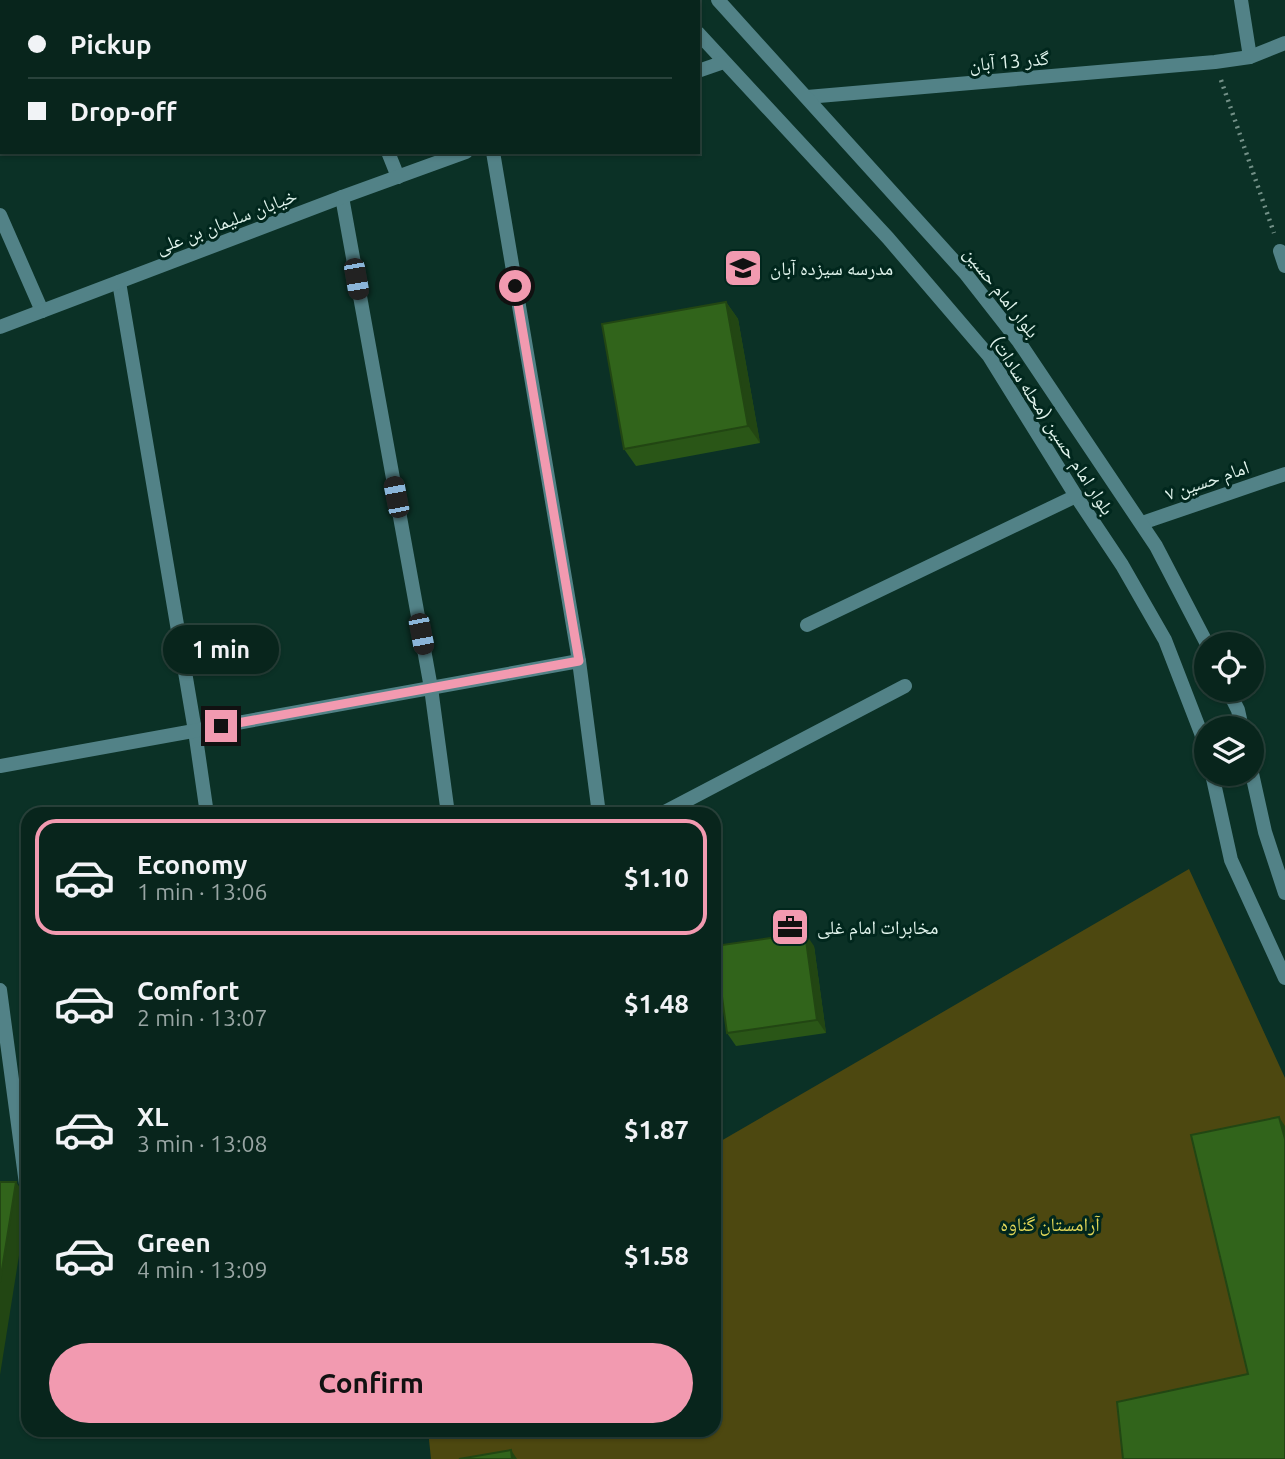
<!DOCTYPE html>
<html lang="en">
<head>
<meta charset="utf-8">
<style>
	:root { --surface:#08251c; --page:#163129; --text:#f1f3f6; --muted:#98a5a3; --line:#29423b; --accent:#f29ab0 }
	body { margin:0; font-family:Ubuntu,"Noto Naskh Arabic",sans-serif; background:var(--page); color:var(--text); height:100vh; display:flex; flex-direction:column; font-size:26px; white-space:nowrap }
	* { box-sizing:border-box; margin:0 }
	p { font-size:23px; color:var(--muted) }
	.icon { flex:none; width:38px; height:38px; fill:none; stroke:currentColor; stroke-width:2; stroke-linecap:round; stroke-linejoin:round }
	.map { position:relative; flex:1; overflow:hidden }
	.details { position:absolute; left:21px; top:807px; width:700px; height:630px; display:flex; flex-direction:column; background:var(--surface); border-radius:21px; box-shadow:0 2px 5px #0004,0 0 0 2px var(--line) }
	.details>* { flex:none }
	.hud { position:absolute; left:0px; top:0px; width:700px; height:154px; box-shadow:0 2px 5px #0004,0 0 0 2px var(--line); display:grid; align-content:center; height:154px; padding:0 28px; background:var(--surface) }
	.fabs { position:absolute; left:1194px; top:632px; display:grid; gap:14px }
	.fabs a { display:grid; place-items:center; width:70px; height:70px; border-radius:50%; background:var(--surface); box-shadow:0 2px 5px #0004,0 0 0 2px var(--line); font-size:35px }
	.end { position:absolute; width:32px; height:32px; margin:-16px; border:9px solid #f29ab0; background:#111; box-shadow:0 0 0 4px #111 }
	.from { border-radius:50% }
	.bubble { position:absolute; height:49px; border-radius:24px; background:var(--surface); box-shadow:0 2px 5px #0004,0 0 0 2px var(--line); font-size:23px; font-weight:700; line-height:49px; text-align:center }
	.car { position:absolute; width:21px; height:42px; margin:-21px -10px; border-radius:9px; box-shadow:0 0 5px 2px #0007; background:linear-gradient(#222 24%,#8ab4d8 0 40%,#222 0 76%,#8ab4d8 0 86%,#222 0) }
	.hud b { display:flex; align-items:center; gap:24px; height:66px; font-size:26px }
	.hud b+b { border-top:2px solid var(--line) }
	.hud i { width:18px; height:18px; background:var(--text) }
	ul { padding:12px 0 0; list-style:none }
	li { display:flex; align-items:center; gap:21px; height:116px; margin:0 14px 10px; padding:0 14px; border:4px solid transparent; border-radius:21px }
	li div { flex:1 }
	li b { display:block; font-size:26px }
	li em { font-style:normal; font-weight:700 }
	li.selected { border-color:var(--accent) }
	li>.icon { width:63px; height:63px; stroke-width:1.5 }
	.cta { display:flex; gap:14px; margin-top:auto; padding:14px 28px }
	.cta a { flex:1; height:80px; border-radius:42px; background:var(--accent); color:#111; font-size:28px; font-weight:700; line-height:80px; text-align:center }
	.map>svg:first-child { display:block }
	.green { fill:#4d4810 }
	.lines { fill:none; stroke-linecap:round; stroke-linejoin:round }
	.path { stroke:#739087; stroke-width:4.5; stroke-dasharray:2 5; stroke-linecap:butt }
	.minor { stroke:#528287; stroke-width:14 }
	.tertiary { stroke:#528287; stroke-width:14 }
	.wall { fill:#2a5617 }
	.shaded-wall { fill:#224613 }
	.building { fill:#31641b; stroke:#224613; stroke-width:2 }
	.route { stroke:#f29ab0; stroke-width:9 }
	.labels { text-anchor:middle; dominant-baseline:central; stroke-width:6; stroke-linejoin:round; paint-order:stroke }
	.street-label { font-size:19px; fill:#e1f4ed; stroke:#01271d }
	.poi-label { font-size:19px; fill:#e1f4ed; stroke:#01271d; text-anchor:start }
	.park-label { font-size:19px; fill:#e2d758; stroke:#01271d }
</style>
</head>
<body>
<div class="map">
<svg width="1285" height="1459" viewBox="0 0 1285 1459">
	<rect width="100%" height="100%" fill="#0b3126"/>
	<!-- green -->
	<polygon class="green" points="1189,869 1285,1078 1285,1459 431,1459 428,1430 714,1430 714,1145"/>
	<g class="lines">
		<!-- path -->
		<polyline class="path" points="1221,80 1274,233"/>
		<!-- minor -->
		<g class="minor">
			<polyline points="316,0 317,2"/>
			<polyline points="1241,0 1250,57"/>
			<polyline points="238,2 240,0"/>
			<polyline points="384,2 387,0"/>
			<polyline points="807,97 1215,62 1250,57 1285,43"/>
			<polyline points="0,148 2,147"/>
			<polyline points="388,152 398,177"/>
			<polyline points="342,197 431,688 448,814"/>
			<polyline points="0,215 42,311"/>
			<polyline points="1280,251 1285,266"/>
			<polyline points="119,282 195,731 207,814"/>
			<polyline points="1142,523 1285,474"/>
			<polyline points="807,625 1076,496"/>
			<polyline points="0,766 579,661"/>
			<polyline points="0,990 28,1199"/>
		</g>
		<!-- tertiary -->
		<g class="tertiary">
			<polyline points="670,0 671,2"/>
			<polyline points="718,0 965,273 1019,342 1156,546 1207,644"/>
			<polyline points="698,33 888,238 989,356 1076,496 1122,565 1165,640 1201,733 1206,751"/>
			<polyline points="698,71 724,62"/>
			<polyline points="493,152 579,661 599,814"/>
			<polyline points="0,327 342,197 466,152"/>
			<polyline points="1228,690 1238,710 1242,728"/>
			<polyline points="1251,769 1265,832 1285,893"/>
			<polyline points="1212,774 1231,860 1285,978"/>
			<polyline points="661,814 905,686"/>
			<polyline points="0,1196 28,1199"/>
		</g>
	</g>
	<!-- wall -->
	<g class="wall">
		<polygon points="726,302 738,319 760,443 636,466 624,449"/>
		<polygon points="814,946 826,1033 736,1046 727,1033"/>
	</g>
	<!-- shaded-wall -->
	<g class="shaded-wall">
		<polygon points="726,302 738,319 760,443 748,426"/>
		<polygon points="805,933 814,946 826,1033 817,1020"/>
		<polygon points="1279,1117 1285,1126 1285,1139"/>
		<polygon points="16,1182 28,1199 0,1375 0,1282"/>
		<polygon points="511,1450 517,1459 512,1459"/>
	</g>
	<!-- building -->
	<g class="building">
		<polygon points="726,302 748,426 624,449 602,324"/>
		<polygon points="805,933 817,1020 727,1033 715,946"/>
		<polygon points="1279,1117 1285,1139 1285,1459 1123,1459 1117,1402 1248,1374 1191,1135"/>
		<polygon points="0,1182 16,1182 0,1282"/>
		<polygon points="511,1450 512,1459 459,1459"/>
	</g>
	<g class="lines">
		<!-- route -->
		<polyline class="route" points="221,726 579,661 515,286"/>
	</g>
	<!-- icons -->
	<defs>
		<symbol id="school-square" viewBox="-11 -11 22 22"><rect x="-9" y="-9" width="18" height="18" rx="4" fill="#f29ab0" stroke="#01271d"/><path d="M0-5L7-2L0 1L-7-2ZM-4 1L0 2.5L4 1V4Q0 6-4 4Z" fill="#111"/></symbol>
		<symbol id="office-square" viewBox="-11 -11 22 22"><rect x="-9" y="-9" width="18" height="18" rx="4" fill="#f29ab0" stroke="#01271d"/><path d="M-6-3h4V-5.5h4V-3h4V5H-6ZM-1-4.5V-3h2v-1.5ZM-6 0V1H6V0Z" fill="#111"/></symbol>
	</defs>
	<g fill-rule="evenodd">
		<use href="#school-square" x="721" y="246" width="44" height="44"/>
		<use href="#office-square" x="768" y="905" width="44" height="44"/>
	</g>
	<g class="labels">
		<!-- street labels -->
		<g class="street-label">
			<text transform="translate(1009 61) rotate(-5)">گذر 13 آبان</text>
			<text transform="translate(226 221) rotate(-21)">خیابان سلیمان بن علی</text>
			<text transform="translate(1002 292) rotate(52)">بلوار امام حسین</text>
			<text transform="translate(1053 425) rotate(57)">بلوار امام حسین (محله سادات)</text>
			<text transform="translate(1207 480) rotate(-19)">امام حسین ۷</text>
		</g>
		<!-- poi labels -->
		<g class="poi-label">
			<text x="770" y="268">مدرسه سیزده آبان</text>
			<text x="817" y="927">مخابرات امام غلی</text>
		</g>
		<!-- park labels -->
		<g class="park-label">
			<text x="1050" y="1224">آرامستان گناوه</text>
		</g>
	</g>
</svg>
<div class="fabs">
<a><svg class="icon" aria-label="locate" viewBox="0 0 24 24"><circle cx="12" cy="12" r="6"/><path d="M12 2v4M12 18v4M2 12h4M18 12h4"/></svg></a>
<a><svg class="icon" aria-label="layers" viewBox="0 0 24 24"><path d="M12 4l9 5-9 5-9-5zM3 14l9 5 9-5"/></svg></a>
</div>
<i class="end from" style="left:515px;top:286px"></i>
<i class="end" style="left:221px;top:726px"></i>
<div class="bubble" style="left:163px;top:625px;width:116px">1 min</div>
<i class="car" style="left:356px;top:279px;rotate:170deg"></i>
<i class="car" style="left:396px;top:497px;rotate:349deg"></i>
<i class="car" style="left:421px;top:634px;rotate:169deg"></i>
<div class="hud">
<b><i class="from"></i>Pickup</b>
<b><i></i>Drop-off</b>
</div>
<section class="details">
<ul>
<li class="selected"><svg class="icon" aria-label="car" viewBox="0 0 24 24"><path d="M5 17H2v-5l4-1 3-4h7l3 4 3 1v5h-3M9 17h6M6 11h13"/><circle cx="7" cy="17" r="2"/><circle cx="17" cy="17" r="2"/></svg><div><b>Economy</b><p>1 min · 13:06</p></div><em>$1.10</em></li>
<li><svg class="icon" aria-label="car" viewBox="0 0 24 24"><path d="M5 17H2v-5l4-1 3-4h7l3 4 3 1v5h-3M9 17h6M6 11h13"/><circle cx="7" cy="17" r="2"/><circle cx="17" cy="17" r="2"/></svg><div><b>Comfort</b><p>2 min · 13:07</p></div><em>$1.48</em></li>
<li><svg class="icon" aria-label="car" viewBox="0 0 24 24"><path d="M5 17H2v-5l4-1 3-4h7l3 4 3 1v5h-3M9 17h6M6 11h13"/><circle cx="7" cy="17" r="2"/><circle cx="17" cy="17" r="2"/></svg><div><b>XL</b><p>3 min · 13:08</p></div><em>$1.87</em></li>
<li><svg class="icon" aria-label="car" viewBox="0 0 24 24"><path d="M5 17H2v-5l4-1 3-4h7l3 4 3 1v5h-3M9 17h6M6 11h13"/><circle cx="7" cy="17" r="2"/><circle cx="17" cy="17" r="2"/></svg><div><b>Green</b><p>4 min · 13:09</p></div><em>$1.58</em></li>
</ul>
<div class="cta"><a>Confirm</a></div>
</section>
</div>
</body>
</html>
